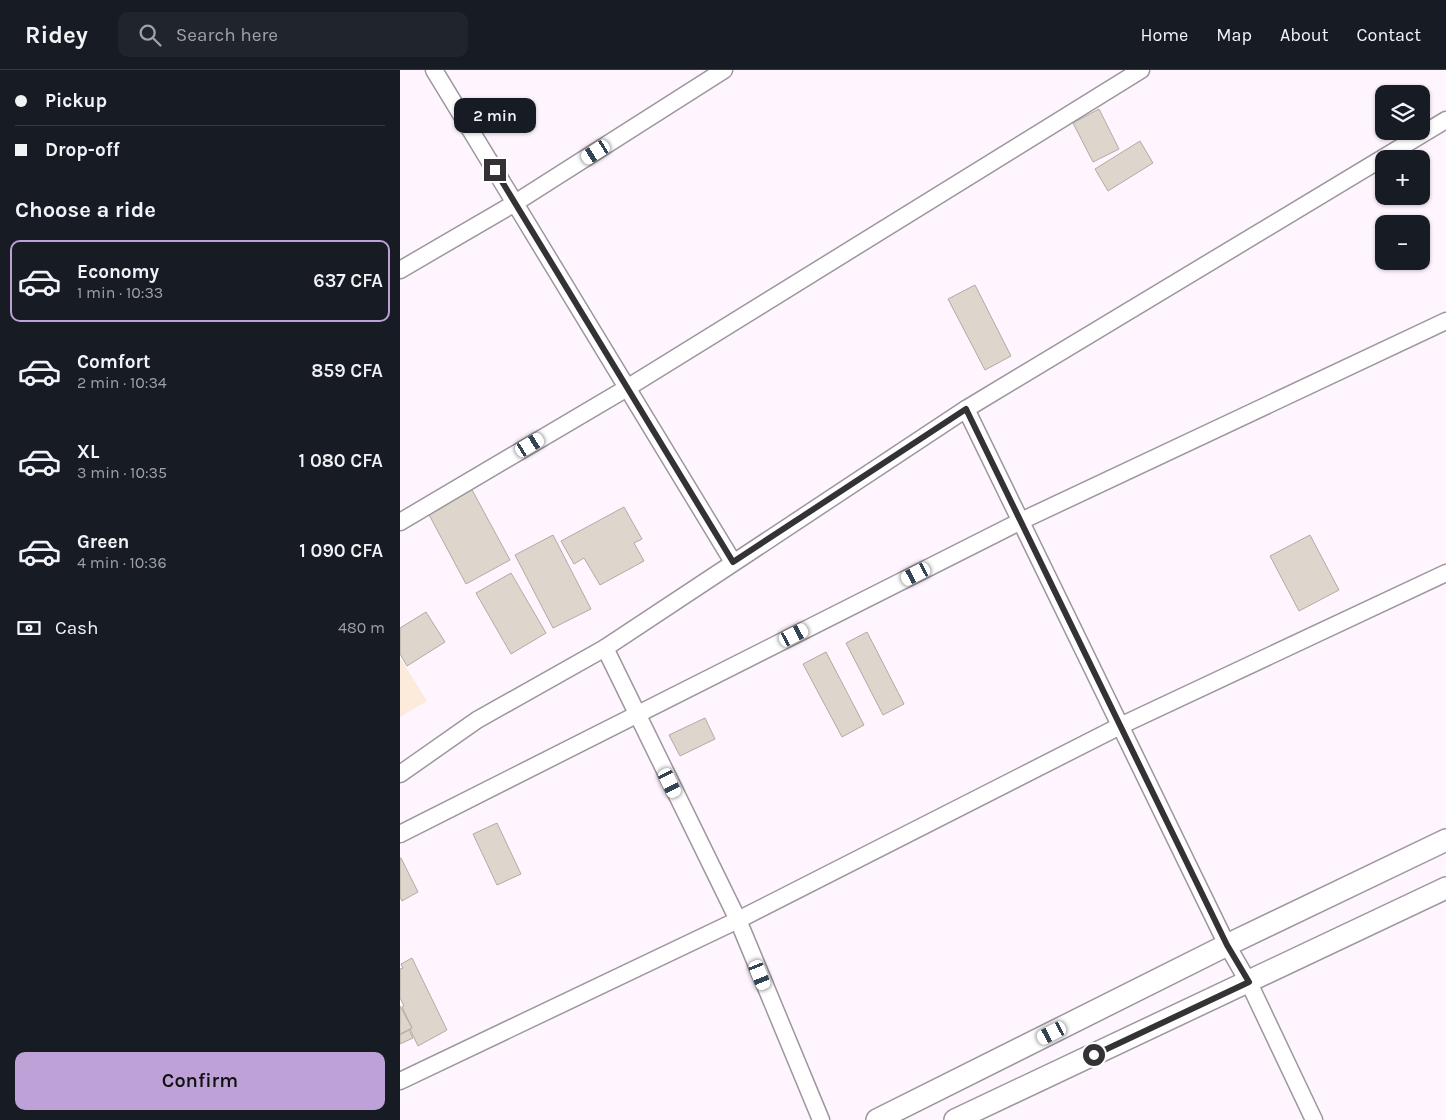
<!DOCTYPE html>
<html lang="en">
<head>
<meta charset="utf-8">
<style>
	:root { --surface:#171b24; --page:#20242c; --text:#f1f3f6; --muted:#9ea1a6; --line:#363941; --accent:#bda1d7 }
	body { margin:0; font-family:Karla,sans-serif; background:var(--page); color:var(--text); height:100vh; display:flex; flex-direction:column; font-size:19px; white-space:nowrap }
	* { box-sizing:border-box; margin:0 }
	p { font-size:16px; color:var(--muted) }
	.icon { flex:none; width:28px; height:28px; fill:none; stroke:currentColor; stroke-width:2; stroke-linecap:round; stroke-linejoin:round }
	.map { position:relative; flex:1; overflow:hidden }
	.side { display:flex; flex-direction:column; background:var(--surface); width:400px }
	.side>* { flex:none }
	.top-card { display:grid; align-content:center; height:110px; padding:0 15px; background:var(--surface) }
	.tools { position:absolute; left:975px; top:15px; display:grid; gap:10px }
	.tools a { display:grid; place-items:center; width:55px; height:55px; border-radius:10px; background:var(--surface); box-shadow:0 1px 4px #0004; font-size:25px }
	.end { position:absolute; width:22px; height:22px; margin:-11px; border:6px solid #353235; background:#fff; box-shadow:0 0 0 2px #fff }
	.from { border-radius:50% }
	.bubble { position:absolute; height:35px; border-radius:10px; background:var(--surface); box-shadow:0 1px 4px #0004; font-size:16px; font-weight:600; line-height:35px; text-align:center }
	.car { position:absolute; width:15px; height:30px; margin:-15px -8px; border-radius:6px; box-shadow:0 0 4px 1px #0007; background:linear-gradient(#fff 24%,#345 0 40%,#fff 0 76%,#345 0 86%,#fff 0) }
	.top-card b { display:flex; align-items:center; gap:18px; height:48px; font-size:19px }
	.top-card b+b { border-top:1px solid var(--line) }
	.top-card i { width:12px; height:12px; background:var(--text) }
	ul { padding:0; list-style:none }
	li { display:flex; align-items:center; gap:15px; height:82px; margin:0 10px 8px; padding:0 5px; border:2px solid transparent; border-radius:10px }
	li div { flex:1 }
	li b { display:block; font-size:19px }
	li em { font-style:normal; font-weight:600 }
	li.on { border-color:var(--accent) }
	li>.icon { width:45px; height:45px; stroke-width:1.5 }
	h2 { padding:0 15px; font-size:22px; line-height:60px }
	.pay { display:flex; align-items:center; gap:12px; height:55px; padding:0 15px; font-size:19px }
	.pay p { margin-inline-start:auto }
	.action { display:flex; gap:10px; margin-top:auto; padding:10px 15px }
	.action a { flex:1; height:58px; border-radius:10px; background:var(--accent); color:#111; font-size:20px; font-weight:600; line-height:58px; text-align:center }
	header { display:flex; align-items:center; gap:30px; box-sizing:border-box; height:70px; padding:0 25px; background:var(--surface); border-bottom:1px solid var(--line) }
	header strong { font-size:24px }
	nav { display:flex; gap:28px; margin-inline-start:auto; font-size:18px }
	.search { width:350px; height:45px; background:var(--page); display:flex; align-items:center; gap:12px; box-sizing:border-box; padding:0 18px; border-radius:10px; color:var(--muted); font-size:19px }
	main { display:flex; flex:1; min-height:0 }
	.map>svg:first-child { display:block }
	.education { fill:#fcebda }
	.building { fill:#dcd6cc; stroke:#b1aba2 }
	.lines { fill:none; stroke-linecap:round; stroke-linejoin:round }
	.minor-casing { stroke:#9e969e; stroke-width:19 }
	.tertiary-casing { stroke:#9e969e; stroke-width:24 }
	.minor { stroke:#fff; stroke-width:16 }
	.tertiary { stroke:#fff; stroke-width:21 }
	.route { stroke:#353235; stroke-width:6 }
</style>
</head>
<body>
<header>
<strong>Ridey</strong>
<div class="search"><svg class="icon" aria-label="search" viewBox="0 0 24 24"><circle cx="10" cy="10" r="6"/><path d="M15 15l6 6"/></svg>Search here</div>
<nav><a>Home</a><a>Map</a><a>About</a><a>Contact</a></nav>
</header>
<main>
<section class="side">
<div class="top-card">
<b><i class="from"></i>Pickup</b>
<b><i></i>Drop-off</b>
</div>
<h2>Choose a ride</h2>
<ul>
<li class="on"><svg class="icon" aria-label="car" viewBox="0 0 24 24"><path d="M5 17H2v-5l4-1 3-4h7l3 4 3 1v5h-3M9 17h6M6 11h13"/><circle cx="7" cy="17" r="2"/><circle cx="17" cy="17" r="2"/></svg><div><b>Economy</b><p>1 min · 10:33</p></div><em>637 CFA</em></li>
<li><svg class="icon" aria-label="car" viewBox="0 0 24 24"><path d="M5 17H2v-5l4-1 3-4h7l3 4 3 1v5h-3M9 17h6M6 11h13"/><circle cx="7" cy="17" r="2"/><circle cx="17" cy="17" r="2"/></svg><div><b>Comfort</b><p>2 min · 10:34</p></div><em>859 CFA</em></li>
<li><svg class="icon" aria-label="car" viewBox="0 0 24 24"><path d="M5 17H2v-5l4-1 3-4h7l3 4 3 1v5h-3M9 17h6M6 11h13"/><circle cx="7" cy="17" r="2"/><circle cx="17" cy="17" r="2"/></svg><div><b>XL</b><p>3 min · 10:35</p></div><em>1 080 CFA</em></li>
<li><svg class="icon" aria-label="car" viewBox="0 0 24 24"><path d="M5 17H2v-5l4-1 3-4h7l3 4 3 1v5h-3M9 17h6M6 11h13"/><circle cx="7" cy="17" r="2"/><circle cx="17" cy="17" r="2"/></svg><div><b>Green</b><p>4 min · 10:36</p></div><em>1 090 CFA</em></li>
</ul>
<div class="pay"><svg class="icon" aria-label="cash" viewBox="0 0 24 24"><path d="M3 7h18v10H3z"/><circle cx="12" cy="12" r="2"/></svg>Cash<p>480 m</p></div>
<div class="action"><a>Confirm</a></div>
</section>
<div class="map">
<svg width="1046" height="1050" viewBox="0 0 1046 1050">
	<rect width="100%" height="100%" fill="#fef5fe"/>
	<!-- education -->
	<polygon class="education" points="0,588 27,631 0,647"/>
	<!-- building -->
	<g class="building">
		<polygon points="699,39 719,79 693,92 673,53"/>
		<polygon points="740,71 753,93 708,121 695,99"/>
		<polygon points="575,215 611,286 585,300 548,229"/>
		<polygon points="71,418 110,490 66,514 27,441"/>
		<polygon points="224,437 242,469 234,473 244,491 200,515 184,488 174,494 161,471"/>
		<polygon points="153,465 191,539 153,558 115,485"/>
		<polygon points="910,465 939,520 899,541 870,486"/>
		<polygon points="111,503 146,563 111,584 76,523"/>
		<polygon points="26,542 45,572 7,596 0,584 0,558"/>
		<polygon points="467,562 504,634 483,645 446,573"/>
		<polygon points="426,582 464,655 442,667 403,594"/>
		<polygon points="305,648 315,669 280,686 269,665"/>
		<polygon points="97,753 121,804 97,815 73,764"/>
		<polygon points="0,788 1,788 18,822 2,831 0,827"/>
		<polygon points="12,888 47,960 18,976 10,959 12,958 2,937 4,936 0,928 0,899 3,898 1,894"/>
		<polygon points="0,936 12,958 0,964"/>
		<polygon points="9,960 13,968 0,974 0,965"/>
	</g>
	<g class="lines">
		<defs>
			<g id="minor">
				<polyline points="34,0 333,492"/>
				<polyline points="0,200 115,133 324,0"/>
				<polyline points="566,339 827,875 849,913 914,1050"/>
				<polyline points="0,452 227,318 741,0"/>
				<polyline points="205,578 338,850 421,1050"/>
				<polyline points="0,704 77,650 205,578 566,339 1046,50"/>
				<polyline points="0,764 621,451 1046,251"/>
				<polyline points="0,1011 338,850 720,656 1046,503"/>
			</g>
			<g id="tertiary">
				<polyline points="477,1050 827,875 1046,770"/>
				<polyline points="555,1050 1046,818"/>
			</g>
		</defs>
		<!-- minor casing -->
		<use href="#minor" class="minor-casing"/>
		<!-- tertiary casing -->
		<use href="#tertiary" class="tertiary-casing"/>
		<!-- minor -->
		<use href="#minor" class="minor"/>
		<!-- tertiary -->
		<use href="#tertiary" class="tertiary"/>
	</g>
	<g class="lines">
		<!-- route -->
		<polyline class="route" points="95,100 333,492 566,339 827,875 849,912 694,985"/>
	</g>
</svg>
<div class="tools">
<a><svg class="icon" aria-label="layers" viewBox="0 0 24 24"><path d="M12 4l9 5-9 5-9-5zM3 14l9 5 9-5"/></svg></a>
<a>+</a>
<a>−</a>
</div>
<i class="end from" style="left:694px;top:985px"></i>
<i class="end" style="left:95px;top:100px"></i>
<div class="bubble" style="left:54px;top:28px;width:82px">2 min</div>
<i class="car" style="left:196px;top:82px;rotate:237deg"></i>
<i class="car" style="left:130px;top:375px;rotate:59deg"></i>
<i class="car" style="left:516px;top:504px;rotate:243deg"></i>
<i class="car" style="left:394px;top:565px;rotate:63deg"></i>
<i class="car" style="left:270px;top:713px;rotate:154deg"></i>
<i class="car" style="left:360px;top:905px;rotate:158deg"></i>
<i class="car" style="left:652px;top:963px;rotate:243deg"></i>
</div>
</main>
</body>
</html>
